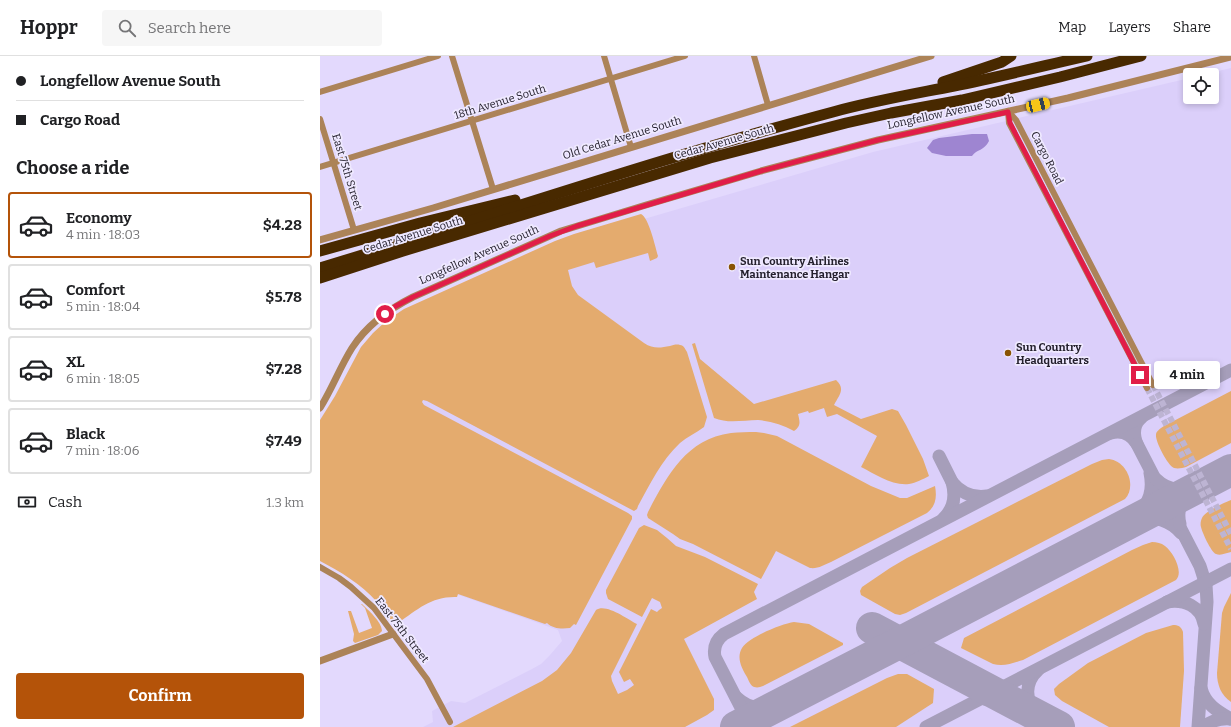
<!DOCTYPE html>
<html lang="en">
<head>
<meta charset="utf-8">
<style>
	:root { --surface:#fff; --page:#f6f6f6; --text:#202124; --muted:#757577; --line:#e0e0e0; --accent:#b45309 }
	body { margin:0; font-family:Bitter,serif; background:var(--page); color:var(--text); height:100vh; display:flex; flex-direction:column; font-size:15px; white-space:nowrap }
	* { box-sizing:border-box; margin:0 }
	p { font-size:13px; color:var(--muted) }
	.icon { flex:none; width:22px; height:22px; fill:none; stroke:currentColor; stroke-width:2; stroke-linecap:round; stroke-linejoin:round }
	.map { position:relative; flex:1; overflow:hidden }
	.panel { display:flex; flex-direction:column; background:var(--surface); width:320px }
	.panel>* { flex:none }
	.banner { display:grid; align-content:center; height:88px; padding:0 16px; background:var(--surface) }
	.controls { position:absolute; left:863px; top:12px; display:grid; gap:8px }
	.controls a { display:grid; place-items:center; width:36px; height:36px; border-radius:4px; background:var(--surface); box-shadow:0 2px 6px #0003; font-size:20px }
	.end { position:absolute; width:18px; height:18px; margin:-9px; border:5px solid #e11d48; background:#fff; box-shadow:0 0 0 2px #fff }
	.from { border-radius:50% }
	.bubble { position:absolute; height:28px; border-radius:4px; background:var(--surface); box-shadow:0 2px 6px #0003; font-size:13px; font-weight:700; line-height:28px; text-align:center }
	.car { position:absolute; width:12px; height:24px; margin:-12px -6px; border-radius:5px; box-shadow:0 0 3px 1px #0007; background:linear-gradient(#f5c518 24%,#345 0 40%,#f5c518 0 76%,#345 0 86%,#f5c518 0) }
	.banner b { display:flex; align-items:center; gap:14px; height:38px; font-size:15px }
	.banner b+b { border-top:1px solid var(--line) }
	.banner i { width:10px; height:10px; background:var(--text) }
	ul { padding:0; list-style:none }
	li { display:flex; align-items:center; gap:12px; height:66px; margin:0 8px 6px; padding:0 8px; border:2px solid var(--line); border-radius:4px }
	li div { flex:1 }
	li b { display:block; font-size:15px }
	li em { font-style:normal; font-weight:700 }
	li.current { border-color:var(--accent) }
	li>.icon { width:36px; height:36px; stroke-width:1.5 }
	h2 { padding:0 16px; font-size:18px; line-height:48px }
	.pay { display:flex; align-items:center; gap:10px; height:44px; padding:0 16px; font-size:15px }
	.pay p { margin-inline-start:auto }
	.primary-button { display:flex; gap:8px; margin-top:auto; padding:8px 16px }
	.primary-button a { flex:1; height:46px; border-radius:4px; background:var(--accent); color:#fff; font-size:16px; font-weight:700; line-height:46px; text-align:center }
	header { display:flex; align-items:center; gap:24px; box-sizing:border-box; height:56px; padding:0 20px; background:var(--surface); border-bottom:1px solid var(--line) }
	header strong { font-size:19px }
	nav { display:flex; gap:22px; margin-inline-start:auto; font-size:14px }
	.search { width:280px; height:36px; background:var(--page); display:flex; align-items:center; gap:10px; box-sizing:border-box; padding:0 14px; border-radius:4px; color:var(--muted); font-size:15px }
	main { display:flex; flex:1; min-height:0 }
	.map>svg:first-child { display:block }
	.built { fill:#dbcffa }
	.green { fill:#e4ab6e }
	.water { fill:#9e85d1 }
	.lines { fill:none; stroke-linecap:round; stroke-linejoin:round }
	.taxiway { stroke:#a69eba; stroke-width:13 }
	.runway { stroke:#a69eba; stroke-width:32 }
	.minor-tunnel { stroke:#bdb4d3; stroke-width:6; stroke-dasharray:6 3; stroke-linecap:butt }
	.minor { stroke:#ac8358; stroke-width:6 }
	.tertiary { stroke:#ac8358; stroke-width:7 }
	.motorway { stroke:#482900; stroke-width:11 }
	.route { stroke:#e11d48; stroke-width:5 }
	.poi-dot { fill:#895303; stroke:#efe9ff; stroke-width:1.5 }
	.labels { text-anchor:middle; dominant-baseline:central; stroke-width:3.5; stroke-linejoin:round; paint-order:stroke }
	.street-label { font-size:11px; fill:#24202d; stroke:#efe9ff }
	.poi-label { font-size:11px; font-weight:bold; fill:#24202d; stroke:#efe9ff; text-anchor:start }
</style>
</head>
<body>
<header>
<strong>Hoppr</strong>
<div class="search"><svg class="icon" aria-label="search" viewBox="0 0 24 24"><circle cx="10" cy="10" r="6"/><path d="M15 15l6 6"/></svg>Search here</div>
<nav><a>Map</a><a>Layers</a><a>Share</a></nav>
</header>
<main>
<section class="panel">
<div class="banner">
<b><i class="from"></i>Longfellow Avenue South</b>
<b><i></i>Cargo Road</b>
</div>
<h2>Choose a ride</h2>
<ul>
<li class="current"><svg class="icon" aria-label="car" viewBox="0 0 24 24"><path d="M5 17H2v-5l4-1 3-4h7l3 4 3 1v5h-3M9 17h6M6 11h13"/><circle cx="7" cy="17" r="2"/><circle cx="17" cy="17" r="2"/></svg><div><b>Economy</b><p>4 min · 18:03</p></div><em>$4.28</em></li>
<li><svg class="icon" aria-label="car" viewBox="0 0 24 24"><path d="M5 17H2v-5l4-1 3-4h7l3 4 3 1v5h-3M9 17h6M6 11h13"/><circle cx="7" cy="17" r="2"/><circle cx="17" cy="17" r="2"/></svg><div><b>Comfort</b><p>5 min · 18:04</p></div><em>$5.78</em></li>
<li><svg class="icon" aria-label="car" viewBox="0 0 24 24"><path d="M5 17H2v-5l4-1 3-4h7l3 4 3 1v5h-3M9 17h6M6 11h13"/><circle cx="7" cy="17" r="2"/><circle cx="17" cy="17" r="2"/></svg><div><b>XL</b><p>6 min · 18:05</p></div><em>$7.28</em></li>
<li><svg class="icon" aria-label="car" viewBox="0 0 24 24"><path d="M5 17H2v-5l4-1 3-4h7l3 4 3 1v5h-3M9 17h6M6 11h13"/><circle cx="7" cy="17" r="2"/><circle cx="17" cy="17" r="2"/></svg><div><b>Black</b><p>7 min · 18:06</p></div><em>$7.49</em></li>
</ul>
<div class="pay"><svg class="icon" aria-label="cash" viewBox="0 0 24 24"><path d="M3 7h18v10H3z"/><circle cx="12" cy="12" r="2"/></svg>Cash<p>1.3 km</p></div>
<div class="primary-button"><a>Confirm</a></div>
</section>
<div class="map">
<svg width="911" height="671" viewBox="0 0 911 671">
	<rect width="100%" height="100%" fill="#e3d9fd"/>
	<!-- built -->
	<polygon class="built" points="911,12 911,671 103,671 113,666 112,655 131,645 145,647 212,613 221,608 230,599 242,585 238,574 0,490 5,373 324,163 553,96 870,22 870,41 892,41 892,19 882,19"/>
	<!-- green -->
	<g class="green">
		<path d="M321,158C329,162 335,190 338,200L337,202L330,205L328,197L276,212L274,206L248,214L252,230L258,239L324,287C333,293 340,292 350,290C353,289 357,288 360,289C364,289 365,293 367,296L387,361L384,371C376,377 367,381 360,387C341,405 330,428 318,450L317,453L314,455L107,345L103,344L102,346L104,349L308,457L312,460V463L256,569L254,568L250,572C242,573 233,573 227,567L225,568L138,538L137,541C112,540 98,553 78,567L75,568C68,562 64,553 57,546C41,528 21,516 0,505V364L15,340L33,306L41,291L53,277L66,265L84,253L235,185L254,178Z"/>
		<path d="M375,287L380,303L434,348L516,324C526,333 519,339 514,349L541,363L572,353L578,355L586,369L603,403L609,420C603,423 596,427 589,428C572,430 555,418 541,411L557,380L517,358L507,361L504,352L489,357L488,355L478,358C480,366 481,370 474,375C463,369 451,365 438,364C424,364 408,368 394,362L372,288Z"/>
		<path d="M911,335V387L866,411C863,412 858,413 854,412C848,410 835,385 836,379C836,375 840,373 844,370Z"/>
		<path d="M436,376L444,377L457,380L551,430L580,442H587L615,430C617,441 616,450 607,457L511,506C504,509 498,513 490,512L456,495L441,523L373,488L360,483L353,478L328,462L327,459L328,456C347,420 366,383 411,377C419,376 428,376 436,376Z"/>
		<path d="M789,403C807,405 817,430 805,443L586,557L580,559L575,558L541,539L540,535L542,531L570,512L587,502L772,408L782,404Z"/>
		<path d="M911,444V496C906,497 901,500 896,498C891,496 882,476 881,471C880,468 881,464 882,462C885,455 904,447 911,444Z"/>
		<path d="M324,469L337,474L347,482L356,490L385,501L438,528L434,536L437,543L364,583L394,643V654L387,659L365,671H133L222,625L237,614L251,597L276,554C286,547 307,563 317,568L291,620L292,625L298,638L307,634L314,629L310,623L304,626L299,616L331,553L337,556L339,554L342,552L340,546L332,542L322,561L288,543L286,537V534L319,472Z"/>
		<path d="M832,486C837,486 841,487 845,490C853,496 864,516 856,524L703,604C693,607 684,611 673,608L641,592L644,582L812,494L823,489Z"/>
		<path d="M911,537V646C901,639 897,629 897,617L902,557L904,551Z"/>
		<path d="M41,548H42C48,554 62,566 62,575L58,579L35,587L33,585L34,578L28,555H31L39,577L52,572L45,552Z"/>
		<path d="M474,566L489,568L521,586L523,587V589L443,630C440,631 438,632 434,631C430,629 429,625 427,621C422,613 416,602 422,592C429,581 461,568 474,566Z"/>
		<path d="M853,569C858,569 861,570 863,576L864,615L860,671H789L742,645L735,639L734,633L739,628L768,607L826,577Z"/>
		<polygon points="578,618 587,618 614,633 613,647 576,671 470,671 567,622"/>
	</g>
	<!-- water -->
	<path class="water" d="M652,78H667L669,85C664,95 657,93 652,100H626L612,97L607,92L613,84L619,82Z"/>
	<g class="lines">
		<!-- taxiway -->
		<g class="taxiway">
			<path d="M791,377C802,374 811,378 817,388C813,378 813,368 822,361"/>
			<polyline points="817,388 880,510 886,529 887,546 878,671"/>
			<polyline points="619,400 632,426"/>
			<path d="M830,417C837,450 815,460 792,475C801,472 809,466 818,463C834,459 851,465 861,477"/>
			<path d="M836,423C850,437 865,434 883,429C866,439 855,447 860,468"/>
			<path d="M623,463C634,453 636,440 632,426C641,437 653,442 667,440"/>
			<path d="M847,546C864,543 881,550 884,568"/>
			<path d="M718,614C705,626 704,644 717,657C721,661 727,664 733,667"/>
			<path d="M881,632C885,648 897,655 911,663"/>
			<path d="M416,641C434,658 448,651 468,644C456,651 446,657 441,671"/>
			<path d="M664,643C680,640 694,647 708,654"/>
			<path d="M431,671L395,601C393,591 396,584 404,578L911,314"/>
			<polyline points="606,671 911,513"/>
			<path d="M884,671C892,664 900,662 911,663"/>
		</g>
		<!-- runway -->
		<g class="runway">
			<polyline points="552,572 739,671"/>
			<polyline points="416,671 579,587 911,414"/>
		</g>
		<!-- minor-tunnel -->
		<g class="minor-tunnel">
			<polyline points="833,329 911,478"/>
			<polyline points="827,332 911,493"/>
		</g>
		<!-- minor -->
		<g class="minor">
			<polyline points="132,0 173,133"/>
			<polyline points="284,0 311,91"/>
			<polyline points="434,0 448,49"/>
			<polyline points="0,36 118,0"/>
			<polyline points="688,55 689,67 827,332"/>
			<polyline points="688,55 696,64 833,329"/>
			<polyline points="0,63 34,174"/>
			<polyline points="0,111 365,0"/>
			<polyline points="0,511 19,522 31,531 54,552 107,623 130,666"/>
		</g>
		<!-- tertiary -->
		<g class="tertiary">
			<polyline points="0,184 113,152 611,0"/>
			<path d="M0,352C12,333 20,311 32,292C47,269 69,253 93,241L241,175L326,149L441,115L558,84L748,42L911,1"/>
			<polyline points="0,605 73,578"/>
		</g>
		<!-- motorway -->
		<g class="motorway">
			<polyline points="623,26 682,6 691,0"/>
			<polyline points="0,195 100,167 195,144"/>
			<path d="M0,212C171,160 340,102 513,56C553,45 594,38 634,30C679,21 723,10 767,0"/>
			<polyline points="0,222 83,195 390,102 526,67 571,57 642,44 740,21 821,0"/>
		</g>
	</g>
	<g class="lines">
		<!-- route -->
		<polyline class="route" points="65,258 76,250 93,241 230,180 257,170 441,115 558,84 688,56 690,67 820,319"/>
	</g>
	<!-- markers -->
	<g class="poi-dot">
		<circle cx="412" cy="211" r="4"/>
		<circle cx="688" cy="297" r="4"/>
	</g>
	<g class="labels">
		<!-- street labels -->
		<g class="street-label">
			<text transform="translate(180 46) rotate(-17)">18th Avenue South</text>
			<text transform="translate(631 56) rotate(-12)">Longfellow Avenue South</text>
			<text transform="translate(302 82) rotate(-17)">Old Cedar Avenue South</text>
			<text transform="translate(404 86) rotate(-16)">Cedar Avenue South</text>
			<text transform="translate(727 102) rotate(63)">Cargo Road</text>
			<text transform="translate(27 116) rotate(73)">East 75th Street</text>
			<text transform="translate(93 179) rotate(-17)">Cedar Avenue South</text>
			<text transform="translate(159 199) rotate(-24)">Longfellow Avenue South</text>
			<text transform="translate(82 574) rotate(52)">East 75th Street</text>
		</g>
		<!-- poi labels -->
		<g class="poi-label">
			<text x="420" y="205">Sun Country Airlines<tspan x="420" dy="13">Maintenance Hangar</tspan></text>
			<text x="696" y="291">Sun Country<tspan x="696" dy="13">Headquarters</tspan></text>
		</g>
	</g>
</svg>
<div class="controls">
<a><svg class="icon" aria-label="locate" viewBox="0 0 24 24"><circle cx="12" cy="12" r="6"/><path d="M12 2v4M12 18v4M2 12h4M18 12h4"/></svg></a>
</div>
<i class="end from" style="left:65px;top:258px"></i>
<i class="end" style="left:820px;top:319px"></i>
<div class="bubble" style="left:834px;top:305px;width:66px">4 min</div>
<i class="car" style="left:718px;top:49px;rotate:77deg"></i>
</div>
</main>
</body>
</html>
